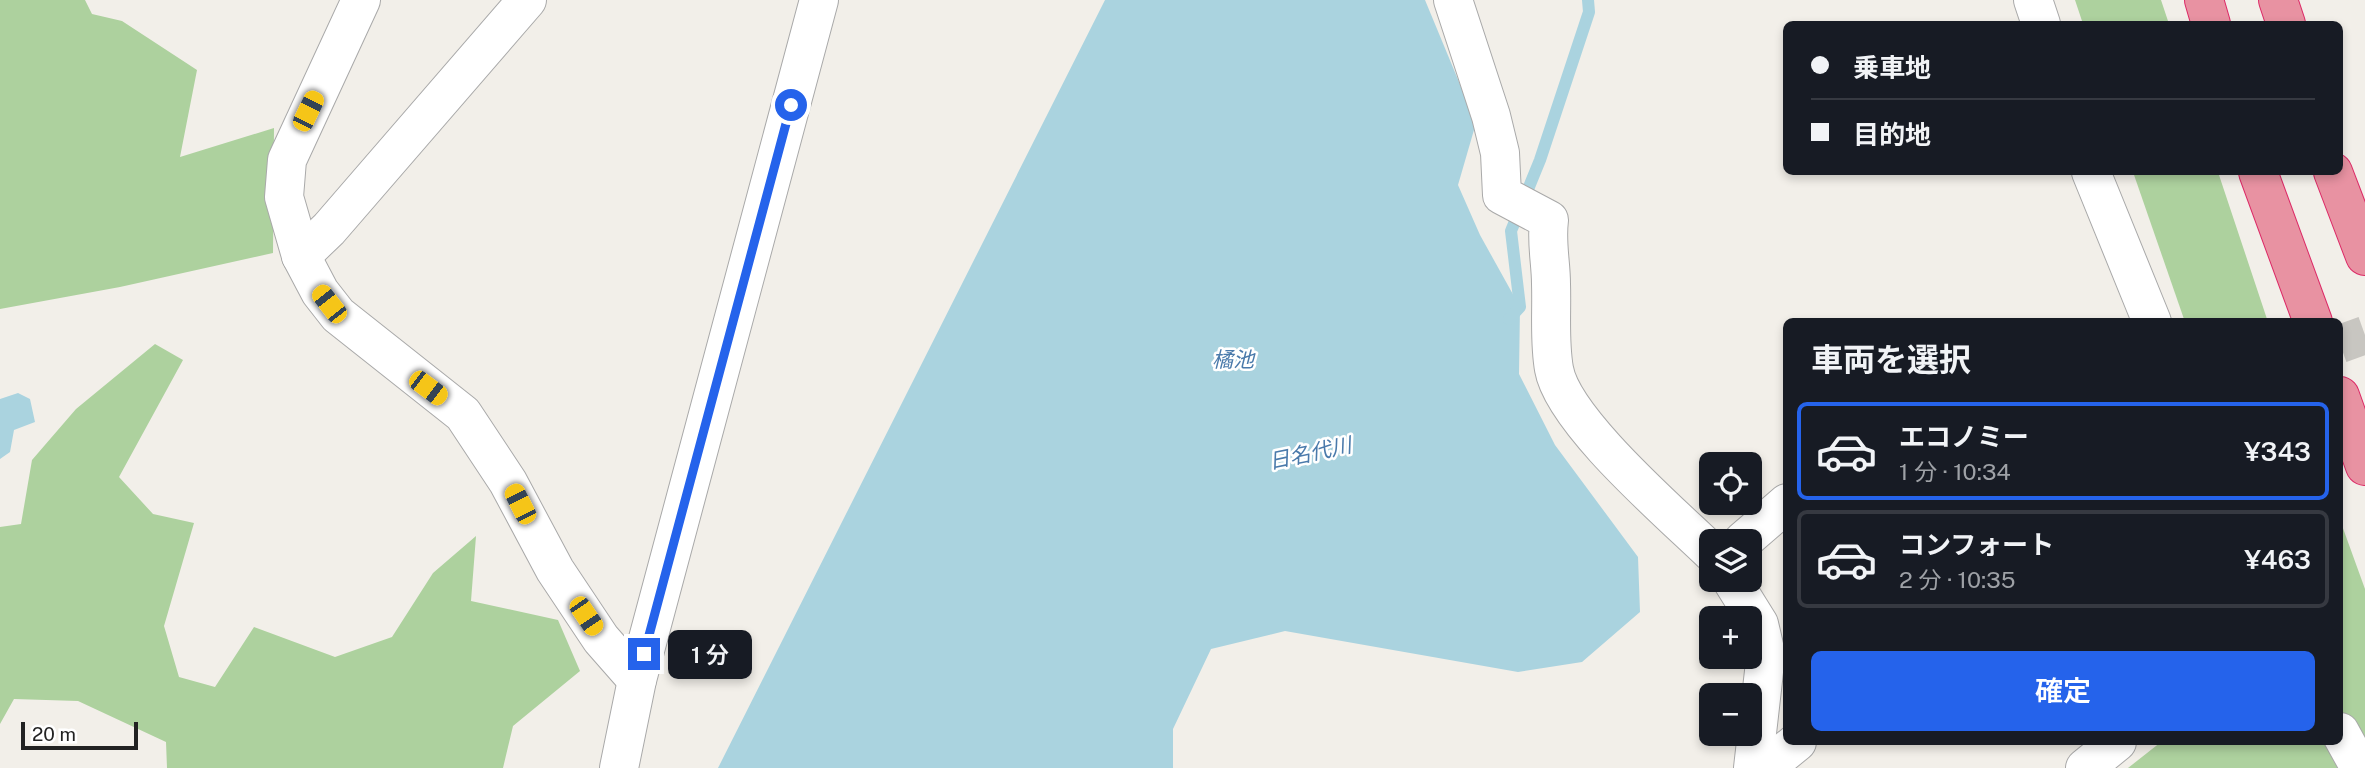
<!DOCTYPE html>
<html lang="ja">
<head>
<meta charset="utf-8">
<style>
	:root { --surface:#171b24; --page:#242831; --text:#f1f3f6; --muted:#9ea1a6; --line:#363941; --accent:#2563eb }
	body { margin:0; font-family:"Public Sans","Noto Sans JP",sans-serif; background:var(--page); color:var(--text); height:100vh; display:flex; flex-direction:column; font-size:26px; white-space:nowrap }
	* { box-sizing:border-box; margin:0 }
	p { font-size:23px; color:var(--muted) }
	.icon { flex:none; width:38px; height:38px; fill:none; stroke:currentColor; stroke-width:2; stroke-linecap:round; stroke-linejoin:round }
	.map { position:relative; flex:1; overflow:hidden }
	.details { position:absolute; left:1783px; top:318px; width:560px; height:427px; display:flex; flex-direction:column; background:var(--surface); border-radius:10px; box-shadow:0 4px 10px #0003 }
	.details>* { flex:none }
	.top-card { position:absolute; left:1783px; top:21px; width:560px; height:154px; border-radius:10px; box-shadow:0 4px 10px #0003; display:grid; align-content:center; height:154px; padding:0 28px; background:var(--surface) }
	.fabs { position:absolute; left:1699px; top:452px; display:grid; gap:14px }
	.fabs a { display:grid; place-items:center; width:63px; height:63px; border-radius:10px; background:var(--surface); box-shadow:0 4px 10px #0003; font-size:35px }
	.scale { position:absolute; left:21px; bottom:18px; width:117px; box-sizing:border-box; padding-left:7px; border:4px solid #222; border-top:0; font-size:19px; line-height:24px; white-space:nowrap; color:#222; -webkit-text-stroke:5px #fff; paint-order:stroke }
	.end { position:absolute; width:32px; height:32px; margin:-16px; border:9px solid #2563eb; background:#fff; box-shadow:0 0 0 4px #fff }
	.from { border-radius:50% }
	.bubble { position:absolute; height:49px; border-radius:10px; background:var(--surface); box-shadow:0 4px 10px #0003; font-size:23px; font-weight:600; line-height:49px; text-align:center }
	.car { position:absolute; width:21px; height:42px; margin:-21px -10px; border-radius:9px; box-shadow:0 0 5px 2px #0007; background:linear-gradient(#f5c518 24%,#345 0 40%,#f5c518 0 76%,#345 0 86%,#f5c518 0) }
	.top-card b { display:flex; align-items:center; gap:24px; height:66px; font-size:26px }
	.top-card b+b { border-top:2px solid var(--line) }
	.top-card i { width:18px; height:18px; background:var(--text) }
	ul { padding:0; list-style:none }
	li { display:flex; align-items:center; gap:21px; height:98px; margin:0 14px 10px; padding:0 14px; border:4px solid var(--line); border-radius:10px }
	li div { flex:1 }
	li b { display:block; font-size:26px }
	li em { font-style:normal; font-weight:600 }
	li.current { border-color:var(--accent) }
	li>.icon { width:63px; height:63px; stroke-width:1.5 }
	h2 { padding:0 28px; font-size:32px; line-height:84px }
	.button { display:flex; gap:14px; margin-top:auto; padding:14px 28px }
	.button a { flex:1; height:80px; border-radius:10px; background:var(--accent); color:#fff; font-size:28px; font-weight:600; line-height:80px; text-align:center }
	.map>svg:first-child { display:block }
	.forest { fill:#add19e }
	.water { fill:#aad3df }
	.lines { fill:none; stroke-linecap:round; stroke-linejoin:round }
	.stream { stroke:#aad3df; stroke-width:12 }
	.minor-tunnel { stroke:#c8c6c1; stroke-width:38; stroke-dasharray:38 19; stroke-linecap:butt }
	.minor-casing { stroke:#a9a9a9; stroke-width:40 }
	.motorway-casing { stroke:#dc2a67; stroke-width:40 }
	.minor { stroke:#fff; stroke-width:38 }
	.motorway { stroke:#e892a2; stroke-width:38 }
	.route { stroke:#2563eb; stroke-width:9 }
	.labels { text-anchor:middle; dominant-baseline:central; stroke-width:5; stroke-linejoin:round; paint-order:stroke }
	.water-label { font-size:21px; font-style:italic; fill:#4a7aab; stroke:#fff }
</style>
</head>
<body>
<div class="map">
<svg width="2365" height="768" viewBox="0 0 2365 768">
	<rect width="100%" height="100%" fill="#f2efe9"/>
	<!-- forest -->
	<g class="forest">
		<polygon points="0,0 85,0 92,14 122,21 197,70 180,157 274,128 273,253 120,287 0,309"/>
		<polygon points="2075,0 2161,0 2169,24 2083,24"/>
		<polygon points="2133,172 2218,172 2268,322 2185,322"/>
		<polygon points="155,344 183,360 119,477 153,514 194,523 164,626 179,677 215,687 254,627 335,657 392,637 433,573 476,536 471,601 558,620 580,671 513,726 503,768 167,768 166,742 78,701 14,699 0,724 0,527 21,524 32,460 76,409"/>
		<polygon points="2340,520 2365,589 2365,768 2128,768 2161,742 2340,742"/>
	</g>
	<!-- water -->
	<g class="water">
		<polygon points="1105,0 1425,0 1476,123 1458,185 1480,235 1520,307 1519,374 1555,445 1638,557 1640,612 1582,662 1518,672 1285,631 1211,649 1173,729 1173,768 718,768"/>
		<polygon points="18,393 30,399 35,422 14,430 10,452 0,459 0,399"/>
	</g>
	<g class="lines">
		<!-- stream -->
		<polyline class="stream" points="1509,319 1520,307 1511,231 1540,160 1589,12 1588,0"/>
		<!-- minor-tunnel -->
		<polyline class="minor-tunnel" points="2340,344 2365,335"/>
		<defs>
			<g id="minor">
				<polyline points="361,0 287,160 284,197 301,256 320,292 338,315 463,414 508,482 555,570 601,639 637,680"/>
				<path d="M1453,0L1491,116L1500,153L1502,195L1549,220C1546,243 1551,262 1551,284C1552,312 1549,341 1554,369C1563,421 1672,514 1712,553"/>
				<polyline points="2033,0 2041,24"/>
				<polyline points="2091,172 2152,322"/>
				<polyline points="301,256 329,229 527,0"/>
				<polyline points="1743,541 1787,503"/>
				<polyline points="1731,579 1759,624 1766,654 1753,768"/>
				<polyline points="2340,732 2360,768"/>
				<polyline points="619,768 637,680 819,0"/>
				<polyline points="1765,768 1797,742"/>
				<polyline points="2085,768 2117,742"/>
			</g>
			<g id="motorway">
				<polyline points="2204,0 2211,24"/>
				<polyline points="2278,0 2286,24"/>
				<polyline points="2258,172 2313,322"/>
				<polyline points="2333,172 2365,256"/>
				<polyline points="2340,396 2365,466"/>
			</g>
		</defs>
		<!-- minor casing -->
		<use href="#minor" class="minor-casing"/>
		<!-- motorway casing -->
		<use href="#motorway" class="motorway-casing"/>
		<!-- minor -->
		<use href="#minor" class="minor"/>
		<!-- motorway -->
		<use href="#motorway" class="motorway"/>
	</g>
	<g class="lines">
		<!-- route -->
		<polyline class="route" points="644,654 791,105"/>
	</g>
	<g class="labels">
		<!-- water labels -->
		<g class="water-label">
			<text x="1233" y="359">橘池</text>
			<text transform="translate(1310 453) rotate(-12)">日名代川</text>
		</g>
	</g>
</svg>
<div class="fabs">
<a><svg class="icon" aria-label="locate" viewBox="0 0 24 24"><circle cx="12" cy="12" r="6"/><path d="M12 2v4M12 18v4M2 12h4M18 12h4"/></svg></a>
<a><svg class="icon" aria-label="layers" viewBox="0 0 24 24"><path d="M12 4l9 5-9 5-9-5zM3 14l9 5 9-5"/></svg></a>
<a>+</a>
<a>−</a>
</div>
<div class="scale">20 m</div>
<i class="end from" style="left:791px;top:105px"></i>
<i class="end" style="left:644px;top:654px"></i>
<div class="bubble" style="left:668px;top:630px;width:84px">1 分</div>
<i class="car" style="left:308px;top:111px;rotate:26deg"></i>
<i class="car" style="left:329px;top:304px;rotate:322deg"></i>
<i class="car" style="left:428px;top:388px;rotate:127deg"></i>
<i class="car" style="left:520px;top:504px;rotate:333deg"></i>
<i class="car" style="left:586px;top:616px;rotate:146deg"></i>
<div class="top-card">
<b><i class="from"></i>乗車地</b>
<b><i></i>目的地</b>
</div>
<section class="details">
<h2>車両を選択</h2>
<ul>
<li class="current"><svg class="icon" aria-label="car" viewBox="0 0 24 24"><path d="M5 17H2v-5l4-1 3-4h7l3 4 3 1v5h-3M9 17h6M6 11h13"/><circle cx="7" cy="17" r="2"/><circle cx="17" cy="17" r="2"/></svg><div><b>エコノミー</b><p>1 分 · 10:34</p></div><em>¥343</em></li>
<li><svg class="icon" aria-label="car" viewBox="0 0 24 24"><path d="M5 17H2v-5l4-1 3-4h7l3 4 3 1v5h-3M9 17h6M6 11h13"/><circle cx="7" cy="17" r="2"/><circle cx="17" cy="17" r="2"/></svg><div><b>コンフォート</b><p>2 分 · 10:35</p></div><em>¥463</em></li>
</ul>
<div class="button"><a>確定</a></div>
</section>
</div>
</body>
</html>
